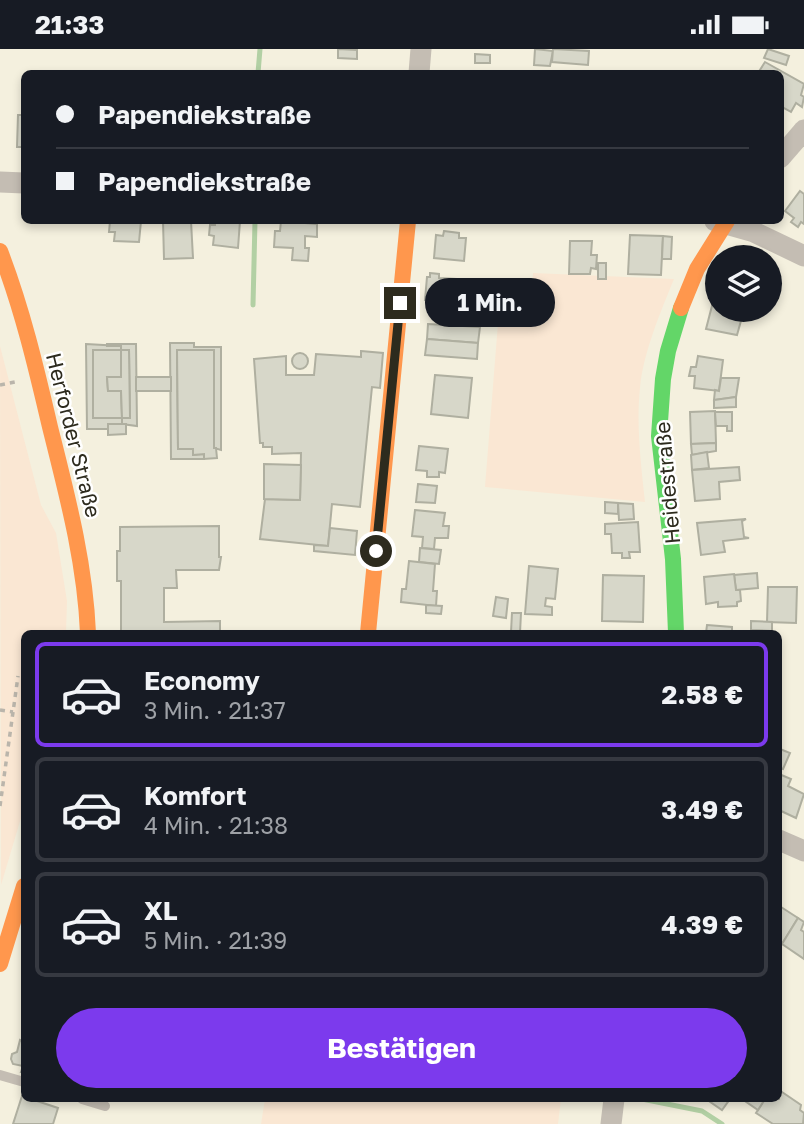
<!DOCTYPE html>
<html lang="de">
<head>
<meta charset="utf-8">
<style>
	:root { --surface:#171b24; --page:#242831; --text:#f1f3f6; --muted:#9ea1a6; --line:#363941; --accent:#7c3aed }
	body { margin:0; font-family:"Golos Text",sans-serif; background:var(--page); color:var(--text); height:100vh; display:flex; flex-direction:column; font-size:26px; white-space:nowrap }
	* { box-sizing:border-box; margin:0 }
	p { font-size:23px; color:var(--muted) }
	.icon { flex:none; width:38px; height:38px; fill:none; stroke:currentColor; stroke-width:2; stroke-linecap:round; stroke-linejoin:round }
	.map { position:relative; flex:1; overflow:hidden }
	.details { position:absolute; left:21px; top:581px; width:761px; height:472px; display:flex; flex-direction:column; background:var(--surface); border-radius:10px; box-shadow:0 4px 10px #0003 }
	.details>* { flex:none }
	.hud { position:absolute; left:21px; top:21px; width:763px; height:154px; border-radius:10px; box-shadow:0 4px 10px #0003; display:grid; align-content:center; height:154px; padding:0 35px; background:var(--surface) }
	.controls { position:absolute; left:705px; top:196px; display:grid; gap:14px }
	.controls a { display:grid; place-items:center; width:77px; height:77px; border-radius:50%; background:var(--surface); box-shadow:0 4px 10px #0003; font-size:35px }
	.end { position:absolute; width:32px; height:32px; margin:-16px; border:9px solid #2d2b1e; background:#fff; box-shadow:0 0 0 4px #fff }
	.from { border-radius:50% }
	.bubble { position:absolute; height:49px; border-radius:24px; background:var(--surface); box-shadow:0 4px 10px #0003; font-size:23px; font-weight:700; line-height:49px; text-align:center }
	.hud b { display:flex; align-items:center; gap:24px; height:66px; font-size:26px }
	.hud b+b { border-top:2px solid var(--line) }
	.hud i { width:18px; height:18px; background:var(--text) }
	ul { padding:12px 0 0; list-style:none }
	li { display:flex; align-items:center; gap:21px; height:105px; margin:0 14px 10px; padding:0 21px; border:4px solid var(--line); border-radius:10px }
	li div { flex:1 }
	li b { display:block; font-size:26px }
	li em { font-style:normal; font-weight:700 }
	li.current { border-color:var(--accent) }
	li>.icon { width:63px; height:63px; stroke-width:1.5 }
	.action { display:flex; gap:14px; margin-top:auto; padding:14px 35px }
	.action a { flex:1; height:80px; border-radius:42px; background:var(--accent); color:#fff; font-size:28px; font-weight:700; line-height:80px; text-align:center }
	.status { display:flex; justify-content:space-between; align-items:center; height:49px; padding:0 35px; background:var(--surface); direction:ltr }
	.status svg { height:19px; fill:currentColor }
	.map>svg:first-child { display:block }
	.green { fill:#fae7d3 }
	.lines { fill:none; stroke-linecap:round; stroke-linejoin:round }
	.stream { stroke:#b2d0a4; stroke-width:5 }
	.building { fill:#d7d7c9; stroke:#afafa0; stroke-width:2 }
	.path { stroke:#bab5ab; stroke-width:3.5; stroke-dasharray:5 5; stroke-linecap:butt }
	.lane { stroke:#c4bdb3; stroke-width:10 }
	.street { stroke:#c4bdb3; stroke-width:21 }
	.fast { stroke:#63d668; stroke-width:16 }
	.slow { stroke:#ff974d; stroke-width:16 }
	.route { stroke:#2d2b1e; stroke-width:9 }
	.labels { text-anchor:middle; dominant-baseline:central; stroke-width:5; stroke-linejoin:round; paint-order:stroke }
	.street-label { font-size:21px; fill:#2d2b1e; stroke:#fff }
</style>
</head>
<body>
<div class="status"><b>21:33</b><svg viewBox="0 0 49 12"><path d="M0 12V9h3v3zM5 12V6h3v6zM10 12V3h3v9zM15 12V0h3v12zM26 1h20v11H26zM47 4h2v5h-2z"/></svg></div>
<div class="map">
<svg width="804" height="1075" viewBox="0 0 804 1075">
	<rect width="100%" height="100%" fill="#f4f0de"/>
	<!-- green -->
	<g class="green">
		<path d="M533,224L674,230C661,262 643,304 640,339C636,376 641,415 645,453L485,438L498,274H511L512,269H530Z"/>
		<polygon points="0,297 41,456 56,484 67,552 66,584 24,584 24,759 1,836"/>
		<polygon points="265,1050 561,1050 558,1075 261,1075"/>
	</g>
	<g class="lines">
		<!-- stream -->
		<g class="stream">
			<polyline points="258,24 260,0"/>
			<polyline points="253,256 255,172"/>
			<polyline points="642,1050 702,1062 722,1075"/>
		</g>
	</g>
	<!-- building -->
	<g class="building">
		<polygon points="338,0 357,1 357,10 338,9"/>
		<polygon points="535,0 553,2 550,17 534,16"/>
		<polygon points="553,0 589,2 588,16 552,13"/>
		<polygon points="768,0 789,7 786,16 764,9"/>
		<polygon points="475,5 490,6 490,14 475,14"/>
		<polygon points="765,13 804,35 801,46 804,48 802,58 796,54 791,63 780,57 780,24 758,24"/>
		<polygon points="18,66 24,66 24,98 17,98"/>
		<polygon points="800,142 804,145 804,175 801,173 798,178 791,173 794,169 785,162"/>
		<polygon points="110,172 141,172 139,193 114,192 115,183 109,183"/>
		<polygon points="163,172 191,172 193,209 164,210"/>
		<polygon points="215,172 240,172 238,199 213,196 214,187 209,186 210,176 215,176"/>
		<polygon points="281,172 317,175 317,188 305,187 305,199 309,199 308,212 292,211 293,199 274,198 275,182 280,182"/>
		<polygon points="444,182 459,184 459,189 466,189 464,212 434,209 436,186 443,187"/>
		<polygon points="630,186 663,187 661,226 628,225"/>
		<polygon points="663,187 672,188 671,210 662,210"/>
		<polygon points="570,192 592,192 591,206 597,206 596,220 591,219 590,225 569,225"/>
		<rect x="598" y="214" width="8" height="16"/>
		<polygon points="430,224 439,225 439,229 456,230 453,254 425,251 427,228 430,228"/>
		<polygon points="713,253 718,254 718,261 744,261 737,286 706,280"/>
		<polygon points="428,275 480,278 478,294 427,290"/>
		<polygon points="427,290 478,294 477,310 425,306"/>
		<polygon points="170,294 194,294 194,298 221,298 221,401 214,399 214,301 177,301 178,400 193,400 193,406 204,405 204,410 171,410"/>
		<polygon points="86,295 121,297 121,301 93,301 93,369 122,369 122,375 108,375 108,380 87,380"/>
		<polygon points="107,295 136,295 137,377 122,375 122,369 130,369 129,301 121,301 121,297 107,297"/>
		<polygon points="93,301 121,301 121,328 107,328 108,342 121,342 122,369 93,369"/>
		<polygon points="121,301 129,301 130,369 122,369 121,342 108,342 107,328 121,328"/>
		<polygon points="177,301 214,301 214,399 216,399 217,409 204,410 204,405 193,406 193,400 178,400"/>
		<polygon points="361,302 383,304 380,339 372,338 360,458 332,455 328,497 260,490 265,450 300,451 301,404 272,405 272,398 263,398 263,394 260,394 254,310 286,307 286,326 314,326 316,305 361,308"/>
		<circle cx="300" cy="312" r="8"/>
		<polygon points="698,307 723,311 719,342 694,339 695,327 689,327 691,318 696,318"/>
		<polygon points="435,326 472,329 468,369 431,365"/>
		<rect x="136" y="328" width="35" height="14"/>
		<polygon points="721,329 739,329 736,348 714,351 715,341 719,342"/>
		<polygon points="736,348 736,358 714,359 714,351"/>
		<polygon points="715,362 716,394 691,395 690,363"/>
		<polygon points="715,363 732,363 732,382 727,382 727,377 716,377"/>
		<polygon points="108,375 126,375 126,385 108,386"/>
		<polygon points="716,394 716,402 692,406 691,395"/>
		<polygon points="419,397 448,400 445,424 439,423 439,428 427,428 427,422 416,421"/>
		<polygon points="707,403 709,419 692,421 691,406"/>
		<polygon points="264,415 301,416 300,451 264,450"/>
		<polygon points="739,418 740,431 719,433 720,450 695,452 692,421"/>
		<polygon points="418,435 437,437 435,454 416,453"/>
		<polygon points="605,453 618,454 618,465 605,464"/>
		<polygon points="618,454 633,455 634,470 619,471"/>
		<polygon points="415,461 445,464 443,477 449,477 448,489 435,489 434,500 422,499 423,488 412,487"/>
		<polygon points="746,470 742,472 744,488 749,489 723,492 725,503 701,506 697,474"/>
		<polygon points="638,473 640,503 629,503 630,509 622,509 622,504 612,504 611,485 605,485 605,475"/>
		<polygon points="219,477 219,508 221,508 219,521 176,521 177,539 164,539 164,573 220,572 220,584 121,584 121,532 117,532 117,502 120,502 120,478"/>
		<polygon points="330,479 357,482 355,506 314,502 314,496 328,497"/>
		<polygon points="420,499 441,501 439,515 419,513"/>
		<polygon points="409,512 435,515 433,542 437,542 436,557 401,553 402,540 406,540"/>
		<polygon points="529,517 558,520 555,550 546,549 545,557 552,558 552,566 525,565"/>
		<polygon points="757,524 758,539 736,541 734,526"/>
		<polygon points="734,525 736,541 740,541 741,552 737,553 737,557 718,558 718,553 706,555 704,528"/>
		<polygon points="603,526 644,527 643,573 602,572"/>
		<polygon points="768,538 797,538 796,574 767,573"/>
		<polygon points="496,548 508,550 506,569 493,567"/>
		<polygon points="426,556 442,557 441,565 426,564"/>
		<polygon points="512,564 521,564 520,584 511,583"/>
		<polygon points="751,572 772,573 772,582 751,581"/>
		<polygon points="707,576 732,578 732,584 706,584"/>
		<polygon points="780,700 790,704 783,720 779,719"/>
		<polygon points="779,725 791,730 788,737 804,745 796,769 779,761"/>
		<polygon points="781,858 798,869 782,895 779,893 779,864"/>
		<polygon points="798,869 804,873 801,881 804,883 804,910 782,895"/>
		<polygon points="20,991 24,993 24,1023 21,1023 23,1017 13,1015 11,1010 12,1005 17,1003"/>
		<polygon points="782,1043 801,1056 800,1061 804,1064 803,1075 773,1075 756,1064 765,1050 779,1050 779,1045"/>
		<polygon points="22,1047 58,1059 53,1075 13,1075"/>
		<polygon points="706,1050 730,1050 722,1061"/>
		<polygon points="742,1050 765,1050 758,1061"/>
	</g>
	<g class="lines">
		<!-- path -->
		<g class="path">
			<polyline points="0,336 15,333"/>
			<polyline points="0,661 13,663"/>
			<polyline points="0,757 18,627"/>
		</g>
		<!-- lane -->
		<g class="lane">
			<polyline points="0,1026 24,1033"/>
			<polyline points="82,1050 105,1057"/>
		</g>
		<!-- street -->
		<g class="street">
			<polyline points="419,24 421,0"/>
			<polyline points="780,109 804,81"/>
			<polyline points="0,133 24,134"/>
			<polyline points="715,172 754,183 804,207"/>
			<polyline points="779,791 804,802"/>
			<polyline points="611,1075 614,1050"/>
		</g>
		<!-- fast -->
		<polyline class="fast" points="676,584 673,510 659,387 663,330 668,302 681,259"/>
		<!-- slow -->
		<g class="slow">
			<path d="M0,202C22,259 36,318 50,378C67,446 85,513 88,584"/>
			<polyline points="681,259 697,220 727,172"/>
			<polyline points="368,584 408,172"/>
			<polyline points="0,915 24,837"/>
		</g>
	</g>
	<g class="lines">
		<!-- route -->
		<polyline class="route" points="376,502 400,254"/>
	</g>
	<g class="labels">
		<!-- street labels -->
		<g class="street-label">
			<text transform="translate(74 386) rotate(76)">Herforder Straße</text>
			<text transform="translate(667 434) rotate(-95)">Heidestraße</text>
		</g>
	</g>
</svg>
<div class="controls">
<a><svg class="icon" aria-label="layers" viewBox="0 0 24 24"><path d="M12 4l9 5-9 5-9-5zM3 14l9 5 9-5"/></svg></a>
</div>
<i class="end from" style="left:376px;top:502px"></i>
<i class="end" style="left:400px;top:254px"></i>
<div class="bubble" style="left:425px;top:229px;width:130px">1 Min.</div>
<div class="hud">
<b><i class="from"></i>Papendiekstraße</b>
<b><i></i>Papendiekstraße</b>
</div>
<section class="details">
<ul>
<li class="current"><svg class="icon" aria-label="car" viewBox="0 0 24 24"><path d="M5 17H2v-5l4-1 3-4h7l3 4 3 1v5h-3M9 17h6M6 11h13"/><circle cx="7" cy="17" r="2"/><circle cx="17" cy="17" r="2"/></svg><div><b>Economy</b><p>3 Min. · 21:37</p></div><em>2.58 €</em></li>
<li><svg class="icon" aria-label="car" viewBox="0 0 24 24"><path d="M5 17H2v-5l4-1 3-4h7l3 4 3 1v5h-3M9 17h6M6 11h13"/><circle cx="7" cy="17" r="2"/><circle cx="17" cy="17" r="2"/></svg><div><b>Komfort</b><p>4 Min. · 21:38</p></div><em>3.49 €</em></li>
<li><svg class="icon" aria-label="car" viewBox="0 0 24 24"><path d="M5 17H2v-5l4-1 3-4h7l3 4 3 1v5h-3M9 17h6M6 11h13"/><circle cx="7" cy="17" r="2"/><circle cx="17" cy="17" r="2"/></svg><div><b>XL</b><p>5 Min. · 21:39</p></div><em>4.39 €</em></li>
</ul>
<div class="action"><a>Bestätigen</a></div>
</section>
</div>
</body>
</html>
